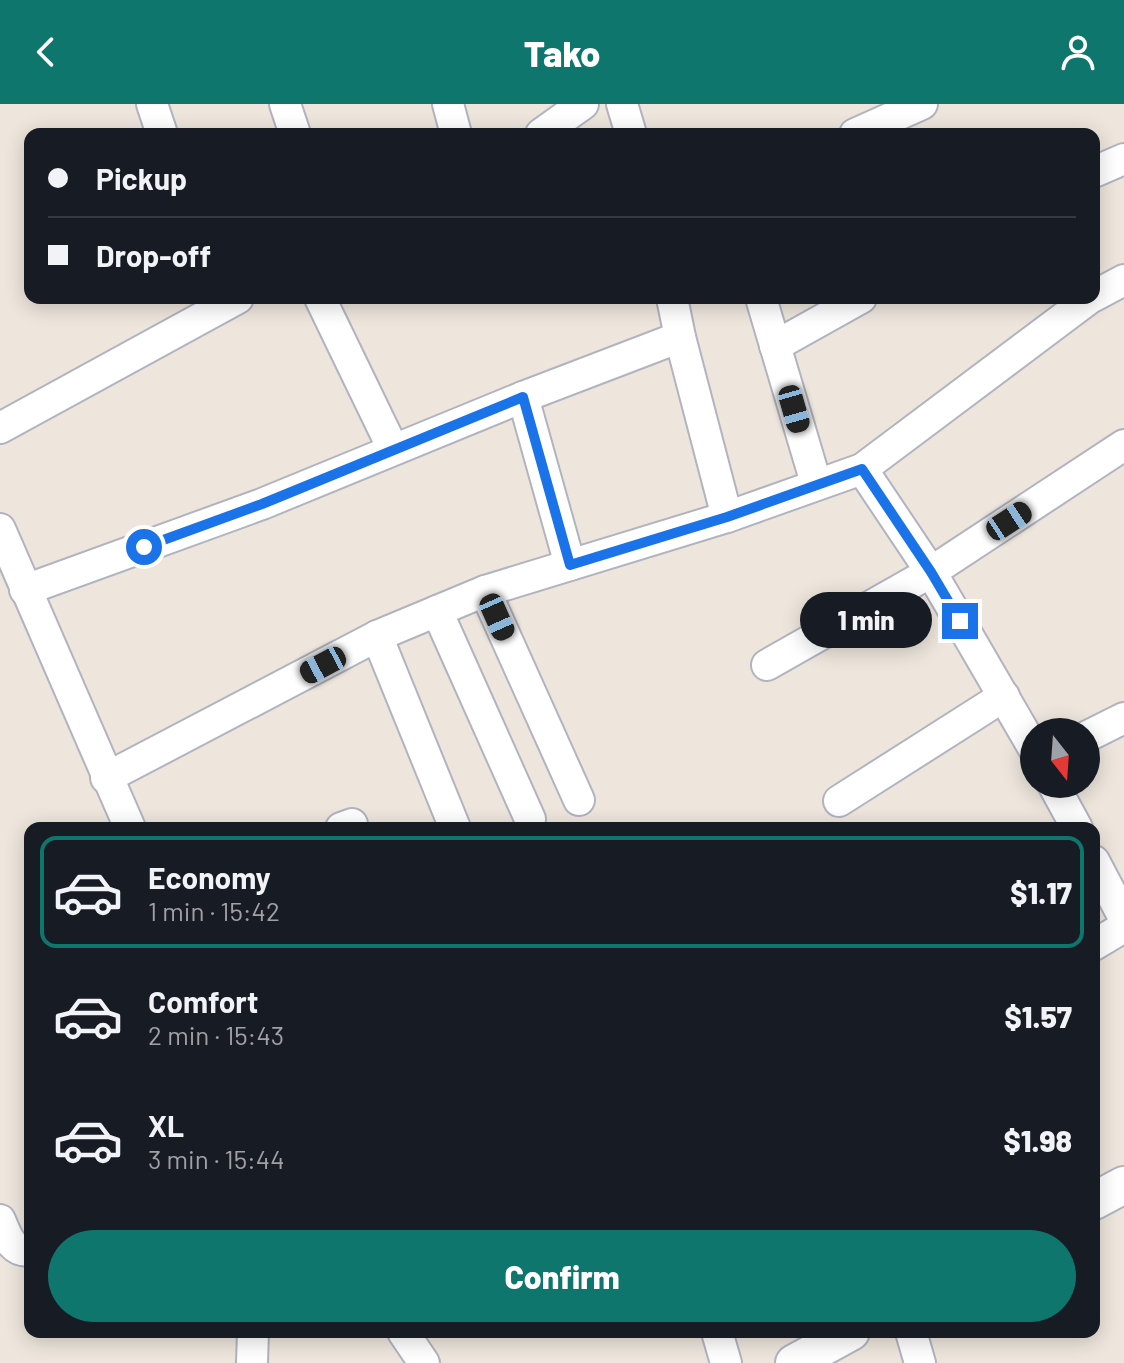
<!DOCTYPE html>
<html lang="en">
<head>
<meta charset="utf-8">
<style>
	:root { --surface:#171b24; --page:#242831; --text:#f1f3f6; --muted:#9ea1a6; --line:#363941; --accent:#0f766e }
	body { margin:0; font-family:Barlow,sans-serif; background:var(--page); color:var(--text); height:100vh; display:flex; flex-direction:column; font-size:30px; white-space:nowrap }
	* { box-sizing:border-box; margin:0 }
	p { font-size:26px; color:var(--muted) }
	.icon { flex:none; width:44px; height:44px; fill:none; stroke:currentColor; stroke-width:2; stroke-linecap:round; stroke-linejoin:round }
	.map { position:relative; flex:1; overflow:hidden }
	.panel { position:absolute; left:24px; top:718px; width:1076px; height:516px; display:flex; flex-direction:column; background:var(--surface); border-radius:16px; box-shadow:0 4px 20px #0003 }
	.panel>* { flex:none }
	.hud { position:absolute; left:24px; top:24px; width:1076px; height:176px; border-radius:16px; box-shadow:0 4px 20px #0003; display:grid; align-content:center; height:176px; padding:0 24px; background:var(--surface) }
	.needle { width:52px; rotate:163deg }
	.buttons { position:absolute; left:1020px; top:614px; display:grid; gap:16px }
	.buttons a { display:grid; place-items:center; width:80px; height:80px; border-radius:50%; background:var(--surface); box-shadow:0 4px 20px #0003; font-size:40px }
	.end { position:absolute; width:36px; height:36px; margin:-18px; border:10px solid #1a73e8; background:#fff; box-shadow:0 0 0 4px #fff }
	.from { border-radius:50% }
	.bubble { position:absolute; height:56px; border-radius:28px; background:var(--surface); box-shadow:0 4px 20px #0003; font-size:26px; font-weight:800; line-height:56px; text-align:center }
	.car { position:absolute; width:24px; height:48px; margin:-24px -12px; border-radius:10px; box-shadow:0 0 6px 2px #0007; background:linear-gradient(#222 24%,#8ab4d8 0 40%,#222 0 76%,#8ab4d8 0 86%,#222 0) }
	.hud b { display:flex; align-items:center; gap:28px; height:76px; font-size:30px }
	.hud b+b { border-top:2px solid var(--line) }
	.hud i { width:20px; height:20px; background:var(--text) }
	ul { padding:14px 0 0; list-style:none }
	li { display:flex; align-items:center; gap:24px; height:112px; margin:0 16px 12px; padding:0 8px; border:4px solid transparent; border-radius:16px }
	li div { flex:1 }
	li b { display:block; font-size:30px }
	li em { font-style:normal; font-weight:800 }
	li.selected { border-color:var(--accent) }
	li>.icon { width:72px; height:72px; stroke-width:1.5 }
	.cta { display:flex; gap:16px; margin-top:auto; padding:16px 24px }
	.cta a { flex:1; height:92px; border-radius:48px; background:var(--accent); color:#fff; font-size:32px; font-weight:800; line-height:92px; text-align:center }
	header { display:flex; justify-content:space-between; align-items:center; height:104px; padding:0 24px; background:var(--accent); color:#fff; font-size:36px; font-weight:800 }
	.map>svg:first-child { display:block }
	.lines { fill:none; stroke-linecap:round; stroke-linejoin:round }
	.minor-casing { stroke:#b1b4c0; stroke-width:34 }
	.tertiary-casing { stroke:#b1b4c0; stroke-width:40 }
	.minor { stroke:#fff; stroke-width:30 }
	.tertiary { stroke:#fff; stroke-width:36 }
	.route { stroke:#1a73e8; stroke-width:10 }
</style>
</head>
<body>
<header><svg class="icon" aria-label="back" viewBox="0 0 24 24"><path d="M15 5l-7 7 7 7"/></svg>Tako<svg class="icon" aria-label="person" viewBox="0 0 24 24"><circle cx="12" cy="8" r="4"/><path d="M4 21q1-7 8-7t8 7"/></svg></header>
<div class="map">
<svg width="1124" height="1259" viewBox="0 0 1124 1259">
	<rect width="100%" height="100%" fill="#eee6dd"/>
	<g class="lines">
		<defs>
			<g id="minor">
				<polyline points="152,0 162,30"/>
				<polyline points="285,0 295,30"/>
				<polyline points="448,0 456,30"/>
				<polyline points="622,0 631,30"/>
				<polyline points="541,30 583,0"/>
				<polyline points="855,30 922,0"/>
				<polyline points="1094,68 1124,55"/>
				<polyline points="1094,192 1124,176"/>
				<polyline points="320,194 393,345"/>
				<polyline points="672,194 680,233 727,413"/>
				<polyline points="761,194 816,379"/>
				<polyline points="775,242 861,194"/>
				<polyline points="523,293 570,461"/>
				<polyline points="0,324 238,194"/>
				<polyline points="862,365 931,468 1034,645"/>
				<polyline points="0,425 130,724"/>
				<polyline points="25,486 262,400 523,293 680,233"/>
				<polyline points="485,487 579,696"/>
				<polyline points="437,507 530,715"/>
				<polyline points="377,532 455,724"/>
				<polyline points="767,561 931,468 1124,341"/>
				<polyline points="1086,633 1124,614"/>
				<polyline points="106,674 377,532 485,487 727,413 862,365 1090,194"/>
				<polyline points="1053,680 1077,724"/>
				<polyline points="839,697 1004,592"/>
				<polyline points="341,724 352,720"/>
				<polyline points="1094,757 1124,814"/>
				<polyline points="1094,841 1124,823"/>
				<path d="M0,1116C7,1132 11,1148 30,1147"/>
				<polyline points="403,1228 424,1259"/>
				<polyline points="717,1228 726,1259"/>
				<polyline points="911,1228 920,1259"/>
				<polyline points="252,1259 253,1228"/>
			</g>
			<g id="tertiary">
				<polyline points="1094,1097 1124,1081"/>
				<polyline points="794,1259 851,1228"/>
			</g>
		</defs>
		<!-- minor casing -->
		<use href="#minor" class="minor-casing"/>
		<!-- tertiary casing -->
		<use href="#tertiary" class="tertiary-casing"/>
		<!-- minor -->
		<use href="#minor" class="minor"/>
		<!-- tertiary -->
		<use href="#tertiary" class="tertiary"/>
	</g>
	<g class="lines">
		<!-- route -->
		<polyline class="route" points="144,443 262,400 523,293 570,461 727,413 862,365 931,468 960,517"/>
	</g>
</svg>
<div class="buttons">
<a><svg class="needle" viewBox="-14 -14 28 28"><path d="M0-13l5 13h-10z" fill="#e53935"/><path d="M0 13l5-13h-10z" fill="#9ea1a6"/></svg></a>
</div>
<i class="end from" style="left:144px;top:443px"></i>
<i class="end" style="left:960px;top:517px"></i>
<div class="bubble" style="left:800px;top:488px;width:132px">1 min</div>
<i class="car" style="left:794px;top:305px;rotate:164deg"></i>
<i class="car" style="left:1009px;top:417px;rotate:57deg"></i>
<i class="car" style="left:497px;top:513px;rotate:156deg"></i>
<i class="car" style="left:323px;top:561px;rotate:242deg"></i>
<div class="hud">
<b><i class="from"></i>Pickup</b>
<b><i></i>Drop-off</b>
</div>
<section class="panel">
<ul>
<li class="selected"><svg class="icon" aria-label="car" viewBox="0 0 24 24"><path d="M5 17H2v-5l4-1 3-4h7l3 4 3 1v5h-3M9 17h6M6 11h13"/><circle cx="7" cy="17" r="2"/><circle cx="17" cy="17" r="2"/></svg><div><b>Economy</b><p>1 min · 15:42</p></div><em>$1.17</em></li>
<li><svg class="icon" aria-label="car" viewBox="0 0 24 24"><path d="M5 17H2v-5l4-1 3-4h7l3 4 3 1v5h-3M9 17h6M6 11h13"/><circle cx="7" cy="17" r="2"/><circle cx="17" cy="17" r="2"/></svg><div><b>Comfort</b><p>2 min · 15:43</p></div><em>$1.57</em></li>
<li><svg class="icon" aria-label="car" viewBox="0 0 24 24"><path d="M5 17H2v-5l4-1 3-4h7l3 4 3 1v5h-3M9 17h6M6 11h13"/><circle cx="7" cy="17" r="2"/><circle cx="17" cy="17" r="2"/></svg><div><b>XL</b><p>3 min · 15:44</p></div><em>$1.98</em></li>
</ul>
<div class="cta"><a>Confirm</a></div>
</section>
</div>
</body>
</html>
